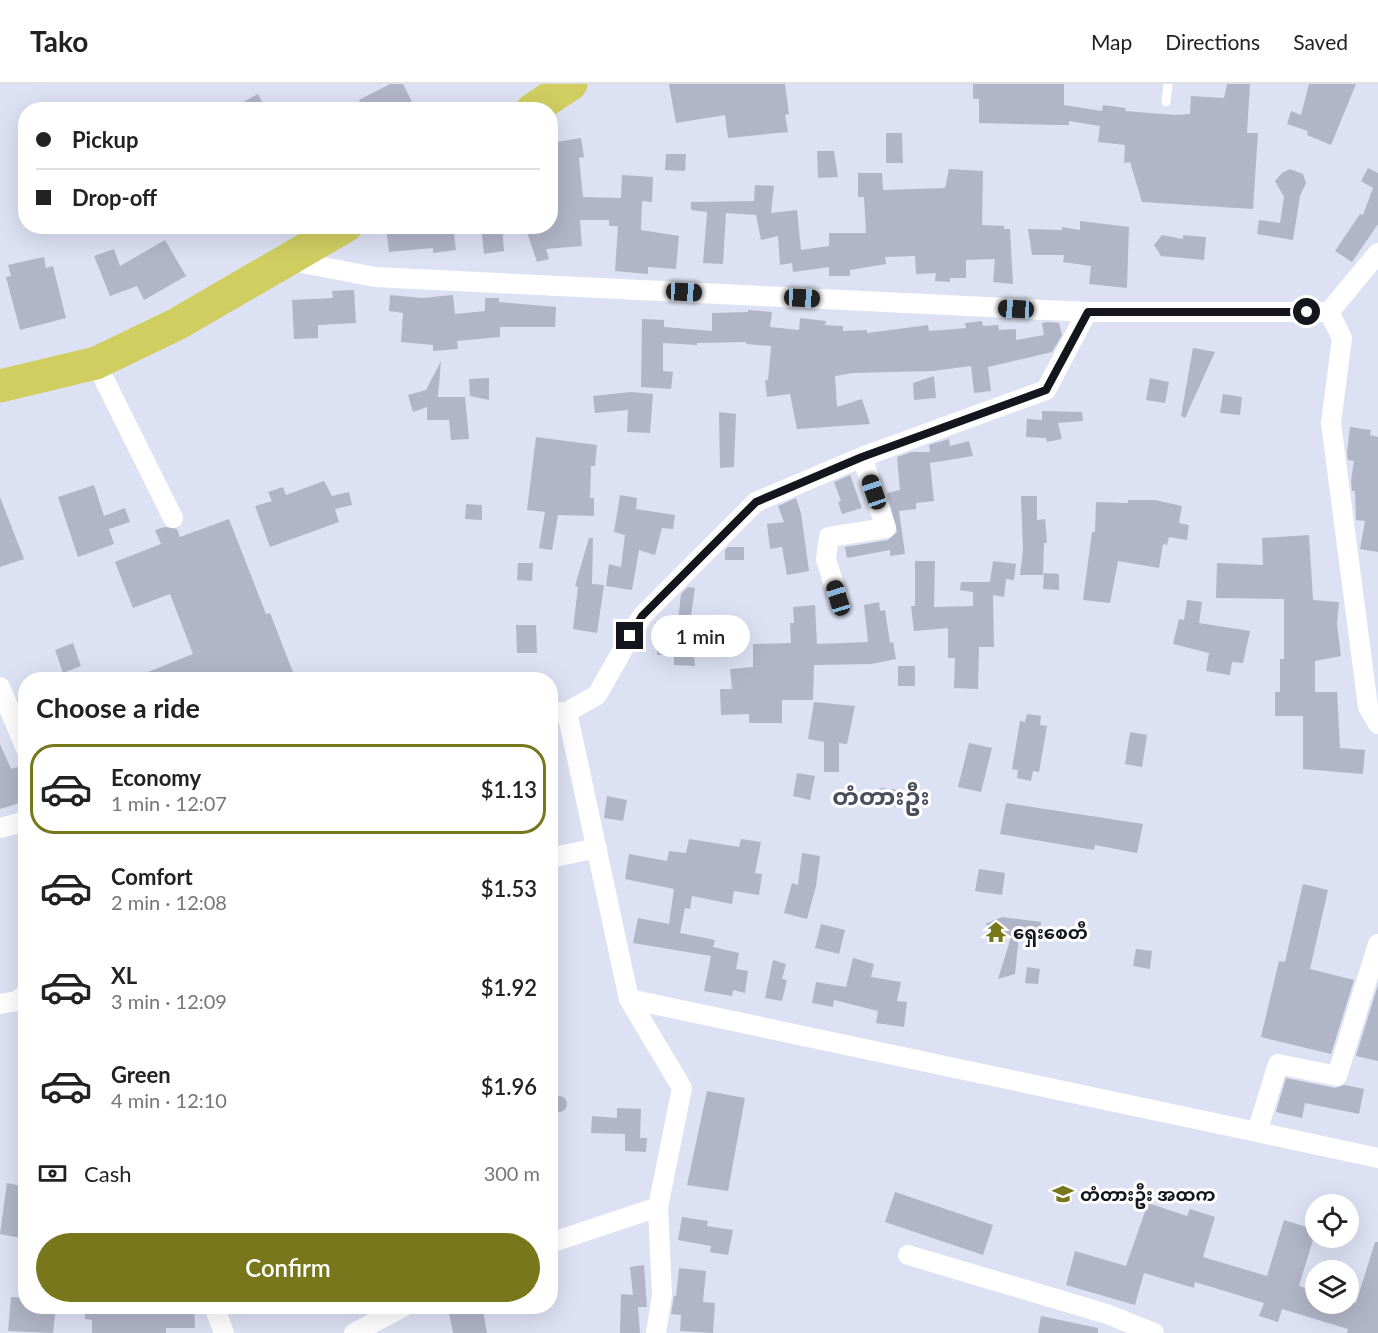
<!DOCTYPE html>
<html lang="en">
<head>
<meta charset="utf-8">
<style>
	:root { --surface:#fff; --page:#f6f6f6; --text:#222; --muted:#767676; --line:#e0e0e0; --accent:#79771c }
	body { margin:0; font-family:Lato,"Noto Sans Myanmar",sans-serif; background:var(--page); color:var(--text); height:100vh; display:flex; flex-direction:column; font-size:22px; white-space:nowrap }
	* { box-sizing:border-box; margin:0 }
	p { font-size:20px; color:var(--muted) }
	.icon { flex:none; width:33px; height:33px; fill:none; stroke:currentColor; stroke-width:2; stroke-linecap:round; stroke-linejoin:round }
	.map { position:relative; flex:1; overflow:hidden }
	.details { position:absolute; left:18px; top:588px; width:540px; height:642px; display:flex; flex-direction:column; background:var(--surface); border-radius:24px; box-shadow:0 6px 24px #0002 }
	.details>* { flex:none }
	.banner { position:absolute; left:18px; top:18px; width:540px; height:132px; border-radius:24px; box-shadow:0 6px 24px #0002; display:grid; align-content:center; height:132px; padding:0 18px; background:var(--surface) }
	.controls { position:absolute; left:1305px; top:1110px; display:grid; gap:12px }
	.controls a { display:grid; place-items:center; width:54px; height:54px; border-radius:50%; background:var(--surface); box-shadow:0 6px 24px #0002; font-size:30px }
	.end { position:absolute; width:27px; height:27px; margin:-14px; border:8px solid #15161d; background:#fff; box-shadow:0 0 0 3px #fff }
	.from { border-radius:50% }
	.bubble { position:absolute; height:42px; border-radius:21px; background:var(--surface); box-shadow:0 6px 24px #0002; font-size:20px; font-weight:600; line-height:42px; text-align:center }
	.car { position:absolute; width:18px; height:36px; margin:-18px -9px; border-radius:8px; box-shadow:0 0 4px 2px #0007; background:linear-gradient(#222 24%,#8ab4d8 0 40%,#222 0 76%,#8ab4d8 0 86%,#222 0) }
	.banner b { display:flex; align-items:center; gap:21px; height:57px; font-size:22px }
	.banner b+b { border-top:2px solid var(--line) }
	.banner i { width:15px; height:15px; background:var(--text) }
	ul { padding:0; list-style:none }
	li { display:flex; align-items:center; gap:18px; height:90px; margin:0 12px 9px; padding:0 6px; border:3px solid transparent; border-radius:24px }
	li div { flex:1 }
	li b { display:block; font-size:22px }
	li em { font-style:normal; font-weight:600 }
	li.current { border-color:var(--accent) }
	li>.icon { width:54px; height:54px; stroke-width:1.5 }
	h2 { padding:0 18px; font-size:27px; line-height:72px }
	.pay { display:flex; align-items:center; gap:15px; height:66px; padding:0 18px; font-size:22px }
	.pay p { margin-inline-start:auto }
	.button { display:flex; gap:12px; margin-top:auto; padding:12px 18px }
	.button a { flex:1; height:69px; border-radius:36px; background:var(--accent); color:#fff; font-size:24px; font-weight:600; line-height:69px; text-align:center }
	header { display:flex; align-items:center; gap:36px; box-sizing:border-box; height:84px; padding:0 30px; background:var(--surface); border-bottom:2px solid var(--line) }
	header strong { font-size:28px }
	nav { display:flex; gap:33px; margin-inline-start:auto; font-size:21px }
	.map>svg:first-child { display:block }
	.building { fill:#b0b5c7 }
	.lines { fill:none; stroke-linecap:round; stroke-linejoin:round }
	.lane { stroke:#fff; stroke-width:9 }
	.street { stroke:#fff; stroke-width:20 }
	.highway { stroke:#d0ce61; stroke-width:33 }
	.route { stroke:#15161d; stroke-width:8 }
	.labels { text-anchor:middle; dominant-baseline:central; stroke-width:6; stroke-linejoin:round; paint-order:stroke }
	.poi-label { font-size:18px; font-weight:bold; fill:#15161d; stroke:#fff; text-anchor:start }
	.district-label { font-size:24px; font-weight:bold; fill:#4a4e5d; stroke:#fff }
</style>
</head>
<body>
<header>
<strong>Tako</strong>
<nav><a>Map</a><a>Directions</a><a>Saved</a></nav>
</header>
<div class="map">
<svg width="1378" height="1249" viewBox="0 0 1378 1249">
	<rect width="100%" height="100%" fill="#dce1f3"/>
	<!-- building -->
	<g class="building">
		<polygon points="390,0 403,0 416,26 364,26 359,16"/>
		<polygon points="669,0 785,0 789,30 785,31 788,48 728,54 725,31 676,39"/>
		<polygon points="973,0 1064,0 1064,21 1102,27 1103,21 1126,24 1125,27 1176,31 1190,30 1191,12 1224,14 1227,0 1250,0 1247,49 1258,49 1253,125 1142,118 1130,78 1124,79 1125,61 1098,58 1100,42 1069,37 1069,41 1055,41 979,39 979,15 973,15"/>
		<polygon points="1309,0 1356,0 1331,61 1307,51 1308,47 1287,40 1291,27 1301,31"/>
		<polygon points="258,10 266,26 229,26"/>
		<polygon points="886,49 902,49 903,79 886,79"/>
		<polygon points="581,54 584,73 579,74 583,113 621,114 622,91 653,93 652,118 642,117 641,146 679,152 676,185 648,183 648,190 615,187 618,142 609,142 609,136 580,136 582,162 546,165 549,175 537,178 527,148 550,142 550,59"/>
		<polygon points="817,67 834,67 838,93 818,94"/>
		<polygon points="666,70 686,70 685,87 665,86"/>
		<polygon points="1368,84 1378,89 1378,140 1352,178 1335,167 1360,130 1363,131 1373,104 1361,97"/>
		<polygon points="949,85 983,87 982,141 1004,142 1004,145 1010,145 1013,200 993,198 995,175 966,176 966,194 950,194 950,198 935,197 936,189 916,190 915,172 885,173 886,180 850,186 850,192 829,192 829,183 793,188 792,179 780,181 778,152 761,156 756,131 726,129 723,180 703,179 707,128 691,126 691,118 754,117 755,101 774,102 771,129 797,126 801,166 829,162 829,149 866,149 864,113 858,113 858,89 882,89 883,106 945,104"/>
		<polygon points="1290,85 1303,90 1306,99 1300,112 1293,156 1257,150 1259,136 1280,139 1284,113 1275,97 1282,89"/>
		<polygon points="1080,137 1129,143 1127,204 1089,200 1091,182 1063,178 1064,171 1032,171 1028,145 1062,146 1062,143 1080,146"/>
		<polygon points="386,142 453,142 456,166 433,169 433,164 389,168"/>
		<polygon points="481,142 502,142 504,167 484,170"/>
		<polygon points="1162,151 1183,155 1183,151 1206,153 1204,176 1161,172 1154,161"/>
		<polygon points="165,156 186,192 144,216 137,202 110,212 94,172 114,165 120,182"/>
		<polygon points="44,173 46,184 53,182 66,234 20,246 6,193 11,192 8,181"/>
		<polygon points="354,206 356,239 318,241 318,254 294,255 292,216 333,214 332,207"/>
		<polygon points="390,211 422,214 453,211 455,230 485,227 485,214 499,214 499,218 556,223 555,243 500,243 500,253 457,257 458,265 433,267 433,261 401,258 403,229 389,227"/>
		<polygon points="748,226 772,228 770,243 799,246 800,234 826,237 825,241 843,242 843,247 867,246 867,249 928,241 929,247 966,244 965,239 982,237 983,242 998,241 999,246 1016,245 1016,256 1044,251 1042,239 1048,238 1059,239 1062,251 1052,268 988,283 991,307 974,309 971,282 933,287 853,289 835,292 837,323 862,315 870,340 797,345 790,310 767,313 765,296 768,296 771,262 746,260 746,258 697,259 697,261 663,259 663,287 673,288 671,305 641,303 642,235 664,236 664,243 712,247 712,229 748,228"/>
		<polygon points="1193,264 1215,268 1185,334 1181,332"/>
		<polygon points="441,277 438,313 465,313 469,355 451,356 449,336 427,336 427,323 413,328 408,311 426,306"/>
		<polygon points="934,292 936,314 914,316 913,299"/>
		<polygon points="489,294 489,316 470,312 469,295"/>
		<polygon points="1150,294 1169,298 1165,319 1146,316"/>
		<polygon points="631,308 653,310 650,349 627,348 628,326 595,329 593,312"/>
		<polygon points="1223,310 1242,313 1240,331 1220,329"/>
		<polygon points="1042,327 1082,328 1083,337 1058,339 1062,355 1047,358 1046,354 1026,353 1027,335 1042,336"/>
		<polygon points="719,328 736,330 734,383 720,384"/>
		<polygon points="1350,343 1371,346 1370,351 1378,353 1378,468 1360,465 1365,437 1356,436 1355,407 1352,407 1351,397 1354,377 1348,376 1347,368"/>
		<polygon points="536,353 597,361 595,382 591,382 590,414 594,414 594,432 558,431 552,466 539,464 545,428 527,426"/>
		<polygon points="949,355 950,362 969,357 973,372 930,379 934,417 916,419 916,425 899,427 905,470 890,472 890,466 847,474 845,463 888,456 897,448 887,409 900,406 897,373 911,368 930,368 929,361"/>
		<polygon points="850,391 862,424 842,430 838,418 841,417 834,398"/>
		<polygon points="324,397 332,412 349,408 352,421 335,425 339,438 270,463 255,422 272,417 268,408 283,403 286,411"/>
		<polygon points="94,401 104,432 125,424 130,438 109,445 114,460 78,473 58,413"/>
		<polygon points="620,411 637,414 636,425 675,431 673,445 662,444 655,471 639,466 632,506 606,502 609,480 621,483 625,451 614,448"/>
		<polygon points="1021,412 1037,412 1037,436 1045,435 1047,459 1044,459 1043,491 1020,491 1023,466"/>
		<polygon points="0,413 24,475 0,483"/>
		<polygon points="796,414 801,429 809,487 787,491 782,463 770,465 767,440 784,438 778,422"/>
		<polygon points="1128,416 1155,416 1182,422 1179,439 1189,441 1187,456 1169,453 1167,461 1163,460 1159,484 1118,477 1110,519 1083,516 1092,448 1095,448 1096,418 1128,419"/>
		<polygon points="466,420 482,421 482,436 465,435"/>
		<polygon points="229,435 266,530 270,529 296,596 128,596 193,570 170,510 133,524 115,478 161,460 155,446 165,443 177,445 180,453"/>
		<polygon points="1309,451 1313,516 1339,518 1337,540 1341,572 1315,577 1315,608 1337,608 1340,664 1365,666 1363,690 1303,685 1303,632 1275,632 1275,608 1280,608 1280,575 1284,575 1284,515 1216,514 1217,479 1263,481 1262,454"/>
		<polygon points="589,454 593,454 592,500 604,501 597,549 573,545 578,503 575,502"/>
		<polygon points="728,463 744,463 744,476 725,476 725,466"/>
		<polygon points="915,477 935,477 934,523 973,522 973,508 960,506 961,498 990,498 993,477 1016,480 1014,496 1006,495 1004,513 993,511 994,563 979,563 978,605 954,604 955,574 948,574 948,544 914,547 911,522 915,522"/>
		<polygon points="518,479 533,479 532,497 517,496"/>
		<polygon points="1044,489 1059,490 1059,506 1043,505"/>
		<polygon points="688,503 695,504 691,531 695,582 674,581 674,571 657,571 655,538 678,537 681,510"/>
		<polygon points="1187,516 1202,518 1199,539 1250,547 1243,579 1232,578 1230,591 1206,587 1209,569 1173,560 1179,535 1184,536"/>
		<polygon points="879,518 880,527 885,526 890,559 893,558 896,575 871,580 814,581 813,616 782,616 782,639 749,639 749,630 721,631 720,605 732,605 730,585 753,583 753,560 791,559 790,539 794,539 793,523 815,521 817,560 868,558 864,521"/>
		<polygon points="516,541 536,541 537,569 517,569"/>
		<polygon points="73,559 81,582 63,589 55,566"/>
		<rect x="898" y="582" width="17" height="20"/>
		<polygon points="814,618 855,622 847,660 839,659 839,688 824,688 824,658 808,655"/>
		<polygon points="1027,630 1041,632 1040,641 1047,642 1039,688 1033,687 1031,697 1017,694 1018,686 1012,685 1020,637 1025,638"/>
		<polygon points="1130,648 1147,651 1142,683 1125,680"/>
		<polygon points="969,659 992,664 981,708 958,703"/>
		<polygon points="0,660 11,685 17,683 26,707 26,717 0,725"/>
		<polygon points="797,689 815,692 810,716 793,712"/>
		<polygon points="879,704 900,706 898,723 877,720"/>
		<polygon points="607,712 627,716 623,737 604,734"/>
		<polygon points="1006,719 1143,740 1137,769 1095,761 1094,766 1000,750"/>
		<polygon points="689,755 739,763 741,755 761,758 755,789 762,790 759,811 734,807 732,820 692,812 690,825 685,824 680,849 715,856 713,863 739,869 736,885 748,887 745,909 733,906 732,912 704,907 711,872 633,859 638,834 669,840 674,805 625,795 629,770 667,777 669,767 686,769"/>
		<polygon points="802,769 820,772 816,802 807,835 784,829 792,799 798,801"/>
		<polygon points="979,785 1005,789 1002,811 975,807"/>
		<polygon points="1303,800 1328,806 1310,885 1354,896 1331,970 1261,953 1279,877 1285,878"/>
		<polygon points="1002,833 1041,838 1039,854 1019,851 1015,890 998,895 1011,853 985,840"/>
		<polygon points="821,840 845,846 839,870 815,864"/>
		<polygon points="1136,865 1152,867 1150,885 1133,882"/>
		<polygon points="853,874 874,880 871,893 901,898 897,917 907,918 904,943 876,939 878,927 834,916 833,923 812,919 816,898 846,903"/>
		<polygon points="773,876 786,880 782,895 787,896 782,917 765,914"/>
		<polygon points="1027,883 1040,885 1038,900 1025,899"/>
		<polygon points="1378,901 1378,977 1356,972"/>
		<polygon points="1286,994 1335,1004 1345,1001 1364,1005 1359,1030 1305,1019 1302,1034 1276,1028"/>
		<polygon points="707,1007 745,1014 728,1107 687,1101"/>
		<circle cx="559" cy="1020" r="8"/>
		<polygon points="617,1024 641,1025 640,1054 647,1054 646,1068 625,1067 625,1050 591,1049 592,1032 617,1034"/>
		<polygon points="7,1099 26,1103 26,1155 0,1150"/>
		<polygon points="895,1108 993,1141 983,1171 885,1138"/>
		<polygon points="1148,1119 1187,1132 1190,1125 1215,1133 1203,1173 1267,1192 1284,1136 1316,1146 1299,1202 1316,1207 1316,1220 1348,1220 1348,1217 1356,1219 1375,1158 1378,1158 1378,1249 1347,1249 1348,1245 1282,1225 1278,1238 1259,1232 1264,1219 1195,1198 1194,1204 1144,1189 1135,1221 1066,1201 1075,1167 1126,1182"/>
		<polygon points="682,1133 708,1137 707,1142 733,1146 728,1171 710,1168 711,1162 678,1156"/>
		<polygon points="644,1181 647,1223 638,1223 640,1249 620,1249 621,1210 633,1211 630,1183"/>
		<polygon points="679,1184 706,1187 703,1218 715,1219 713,1249 680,1247 681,1231 671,1230 674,1212 676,1212"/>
		<polygon points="11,1213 26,1214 26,1222 56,1222 53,1249 8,1247"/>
		<polygon points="85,1222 194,1222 195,1244 166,1244 166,1249 92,1249 92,1236 85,1235"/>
		<polygon points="482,1222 487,1249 453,1249 449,1229"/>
		<polygon points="1041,1232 1098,1244 1098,1249 1038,1249"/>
	</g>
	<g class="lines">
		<!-- lane -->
		<polyline class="lane" points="1166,18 1168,0"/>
		<!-- street -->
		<g class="street">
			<polyline points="287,176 375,193 1087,228 1329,228 1378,169"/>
			<polyline points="1329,228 1342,254 1331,339 1368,623 1378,640"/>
			<polyline points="96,279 173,434"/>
			<polyline points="838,514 826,475 829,453 886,444 862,373"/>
			<polyline points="0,603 26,665"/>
			<polyline points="550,629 567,628 597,611 642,532 756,418 862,373 1046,306 1087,228"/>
			<polyline points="0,744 26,737"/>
			<polyline points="550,774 597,764"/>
			<polyline points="629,915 1257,1048 1278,980 1337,992 1378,860"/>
			<polyline points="0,920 17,917 26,910"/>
			<polyline points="1257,1048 1378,1074"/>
			<polyline points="550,1159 658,1123 682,1004 629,915 567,628"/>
			<polyline points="908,1171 1107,1230 1154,1249"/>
			<polyline points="214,1222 224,1249"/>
			<polyline points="354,1249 405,1222"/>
			<polyline points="656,1249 662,1211 658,1123"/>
		</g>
		<!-- highway -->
		<g class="highway">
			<polyline points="532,26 571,0"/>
			<polyline points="0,302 96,279 177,240 346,142"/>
		</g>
	</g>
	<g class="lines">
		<!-- route -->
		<polyline class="route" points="630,552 642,532 756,418 862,373 1046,306 1088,228 1307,228"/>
	</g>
	<!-- icons -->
	<defs>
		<symbol id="temple-bare" viewBox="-9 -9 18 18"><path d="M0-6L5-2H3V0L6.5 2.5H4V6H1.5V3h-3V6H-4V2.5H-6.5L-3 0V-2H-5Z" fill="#79771c" stroke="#fff" stroke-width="2.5" paint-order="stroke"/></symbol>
		<symbol id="school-bare" viewBox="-9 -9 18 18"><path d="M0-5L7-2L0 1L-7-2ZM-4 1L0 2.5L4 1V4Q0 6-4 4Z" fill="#79771c" stroke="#fff" stroke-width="2.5" paint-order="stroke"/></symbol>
	</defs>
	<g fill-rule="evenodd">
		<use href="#temple-bare" x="981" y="833" width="30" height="30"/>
		<use href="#school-bare" x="1048" y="1095" width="30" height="30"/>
	</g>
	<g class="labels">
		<!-- poi labels -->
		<g class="poi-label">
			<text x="1013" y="848">ရှေးစေတီ</text>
			<text x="1080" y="1110">တံတားဦး အထက</text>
		</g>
		<!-- district labels -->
		<g class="district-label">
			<text x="881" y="711">တံတားဦး</text>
		</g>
	</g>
</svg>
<div class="controls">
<a><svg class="icon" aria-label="locate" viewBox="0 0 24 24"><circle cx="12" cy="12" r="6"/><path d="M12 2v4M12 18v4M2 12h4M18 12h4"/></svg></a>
<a><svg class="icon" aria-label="layers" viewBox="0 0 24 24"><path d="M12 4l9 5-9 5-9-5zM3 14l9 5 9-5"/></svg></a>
</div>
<i class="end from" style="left:1307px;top:228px"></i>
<i class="end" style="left:630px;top:552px"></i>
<div class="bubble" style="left:651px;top:531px;width:99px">1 min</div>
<i class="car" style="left:684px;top:208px;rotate:93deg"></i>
<i class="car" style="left:802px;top:214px;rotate:93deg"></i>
<i class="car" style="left:1016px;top:225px;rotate:273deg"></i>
<i class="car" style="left:874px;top:408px;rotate:341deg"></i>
<i class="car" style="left:838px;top:514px;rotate:343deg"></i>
<div class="banner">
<b><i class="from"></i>Pickup</b>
<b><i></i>Drop-off</b>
</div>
<section class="details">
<h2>Choose a ride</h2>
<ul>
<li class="current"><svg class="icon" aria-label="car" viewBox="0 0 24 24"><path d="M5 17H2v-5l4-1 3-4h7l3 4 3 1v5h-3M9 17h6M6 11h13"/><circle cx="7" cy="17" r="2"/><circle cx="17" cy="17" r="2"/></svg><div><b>Economy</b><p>1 min · 12:07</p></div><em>$1.13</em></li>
<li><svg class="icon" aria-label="car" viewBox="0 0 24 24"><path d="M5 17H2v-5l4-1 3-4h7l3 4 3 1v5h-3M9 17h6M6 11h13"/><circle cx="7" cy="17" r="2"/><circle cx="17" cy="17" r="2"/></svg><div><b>Comfort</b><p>2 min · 12:08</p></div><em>$1.53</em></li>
<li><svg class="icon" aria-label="car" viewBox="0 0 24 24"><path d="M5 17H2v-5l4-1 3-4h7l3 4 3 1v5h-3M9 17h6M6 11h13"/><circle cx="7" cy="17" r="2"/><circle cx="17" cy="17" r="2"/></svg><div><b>XL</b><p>3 min · 12:09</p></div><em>$1.92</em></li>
<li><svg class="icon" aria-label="car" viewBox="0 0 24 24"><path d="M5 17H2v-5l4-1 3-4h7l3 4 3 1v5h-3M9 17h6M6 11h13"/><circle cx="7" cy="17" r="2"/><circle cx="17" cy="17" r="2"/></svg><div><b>Green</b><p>4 min · 12:10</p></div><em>$1.96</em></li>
</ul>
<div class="pay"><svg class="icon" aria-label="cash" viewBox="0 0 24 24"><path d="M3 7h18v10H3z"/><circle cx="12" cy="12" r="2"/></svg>Cash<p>300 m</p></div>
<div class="button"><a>Confirm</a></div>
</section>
</div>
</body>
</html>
